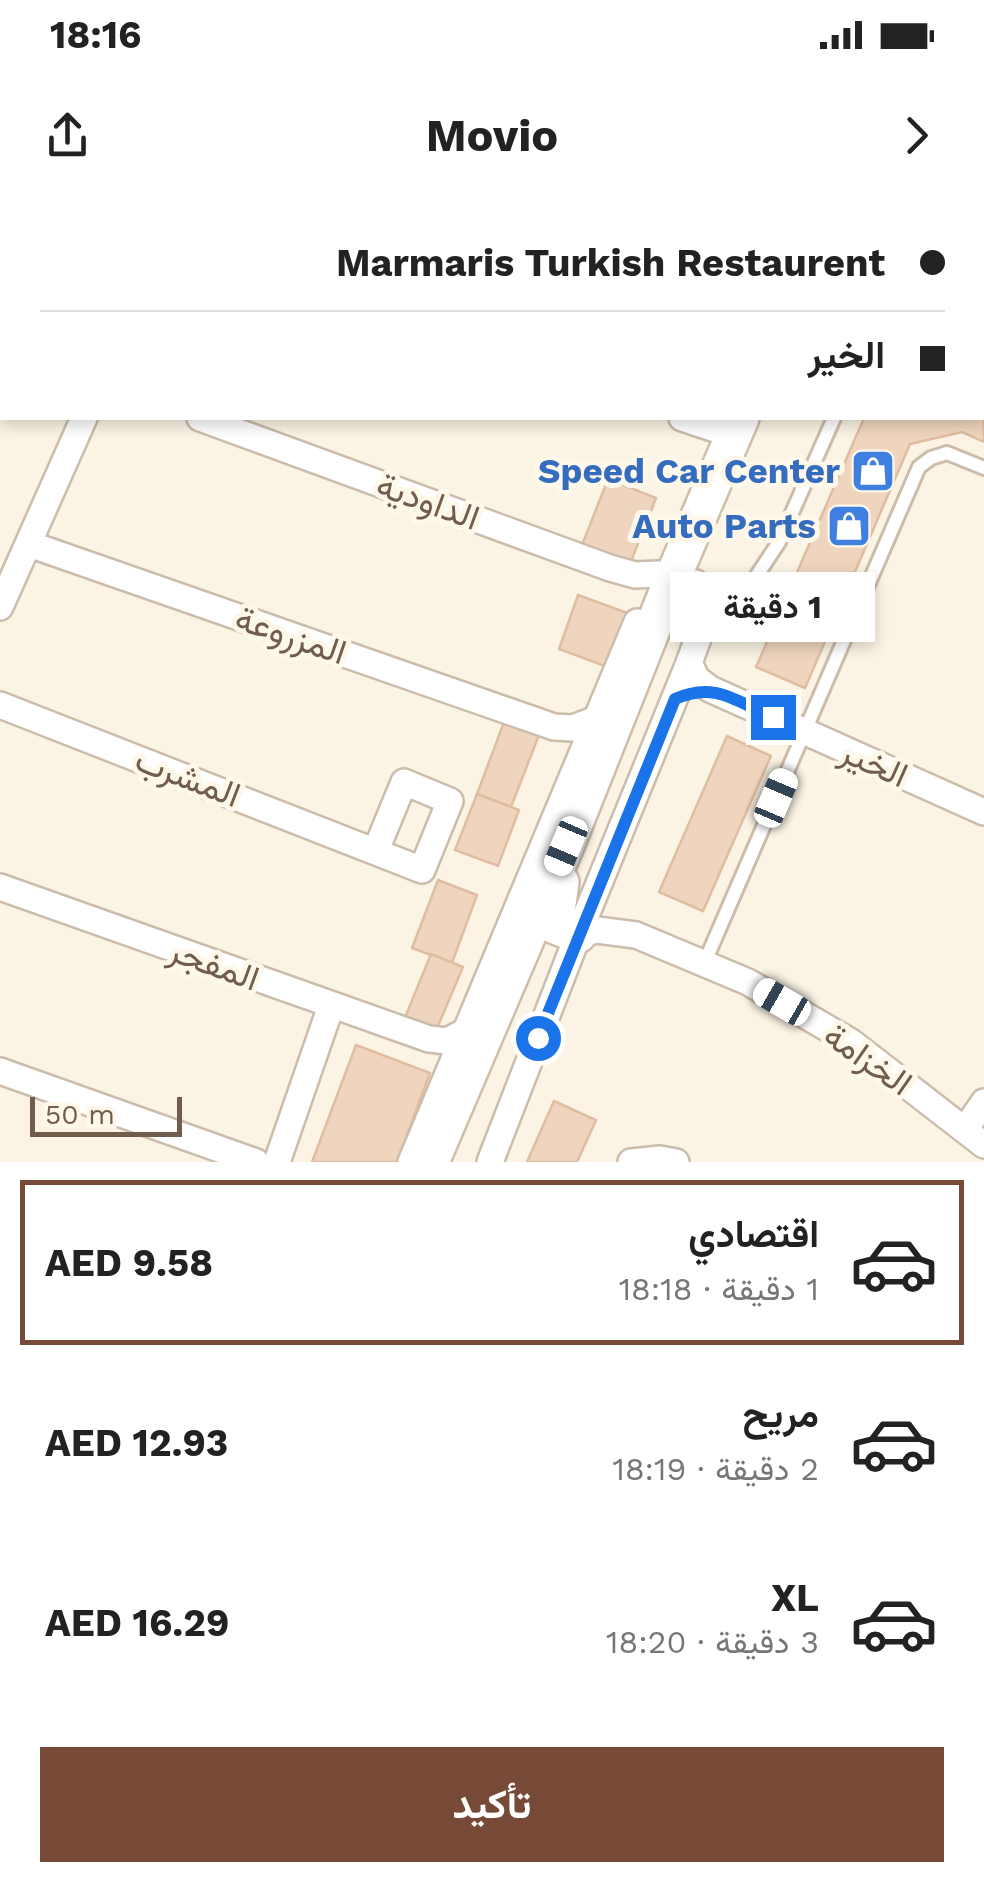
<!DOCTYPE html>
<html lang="ar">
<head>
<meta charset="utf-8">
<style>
	:root { --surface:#fff; --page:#f2f2f2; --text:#222; --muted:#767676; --line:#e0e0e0; --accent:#774a37 }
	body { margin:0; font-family:"Work Sans",Vazirmatn,sans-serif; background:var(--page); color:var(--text); direction:rtl; height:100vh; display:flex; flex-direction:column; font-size:38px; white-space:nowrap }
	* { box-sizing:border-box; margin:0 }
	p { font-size:32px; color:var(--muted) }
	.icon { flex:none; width:55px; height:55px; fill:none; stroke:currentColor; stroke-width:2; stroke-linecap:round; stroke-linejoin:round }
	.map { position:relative; height:962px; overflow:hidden; direction:ltr }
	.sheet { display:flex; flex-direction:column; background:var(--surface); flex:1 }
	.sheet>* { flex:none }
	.guide { position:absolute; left:0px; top:0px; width:985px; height:220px; box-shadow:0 5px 15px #0003; direction:rtl; display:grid; align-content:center; height:220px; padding:0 40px; background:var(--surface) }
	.scale { position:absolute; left:30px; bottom:25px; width:152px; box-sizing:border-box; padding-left:10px; border:5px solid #725c4c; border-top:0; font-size:28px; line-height:35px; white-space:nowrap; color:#725c4c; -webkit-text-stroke:8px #fef8eb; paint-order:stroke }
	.end { position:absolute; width:45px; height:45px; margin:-22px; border:12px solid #1a73e8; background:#fff; box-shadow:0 0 0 5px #fff }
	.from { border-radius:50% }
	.bubble { position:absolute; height:70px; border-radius:0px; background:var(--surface); box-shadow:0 5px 15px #0003; font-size:32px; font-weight:700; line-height:70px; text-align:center; direction:rtl }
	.car { position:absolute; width:30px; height:60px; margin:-30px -15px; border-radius:12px; box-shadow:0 0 8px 2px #0007; background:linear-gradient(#fff 24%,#345 0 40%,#fff 0 76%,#345 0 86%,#fff 0) }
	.guide b { display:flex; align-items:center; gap:35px; height:95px; font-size:38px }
	.guide b+b { border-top:2px solid var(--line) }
	.guide i { width:25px; height:25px; background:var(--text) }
	ul { padding:18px 0 0; list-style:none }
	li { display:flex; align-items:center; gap:30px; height:165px; margin:0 20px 15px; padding:0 20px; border:5px solid transparent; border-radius:0px }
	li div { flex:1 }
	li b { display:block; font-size:38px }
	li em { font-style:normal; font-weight:700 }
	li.active { border-color:var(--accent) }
	li>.icon { width:90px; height:90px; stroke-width:1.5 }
	.button { display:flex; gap:20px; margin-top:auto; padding:20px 40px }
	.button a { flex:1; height:115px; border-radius:0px; background:var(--accent); color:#fff; font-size:40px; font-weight:700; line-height:115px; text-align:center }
	.status { display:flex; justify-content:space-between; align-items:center; height:70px; padding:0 50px; background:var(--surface); direction:ltr }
	.status svg { height:28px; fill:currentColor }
	header { display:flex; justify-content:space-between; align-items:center; height:130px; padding:0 40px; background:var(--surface); font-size:45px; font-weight:700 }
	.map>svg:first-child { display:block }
	.building { fill:#efd5be; stroke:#e0bda0; stroke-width:2.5 }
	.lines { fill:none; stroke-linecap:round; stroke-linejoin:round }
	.lane-casing { stroke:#ccbcac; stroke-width:18 }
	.street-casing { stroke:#ccbcac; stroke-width:30 }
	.secondary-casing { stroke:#cfbdaa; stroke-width:40 }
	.lane { stroke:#fff; stroke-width:12 }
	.street { stroke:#fff; stroke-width:25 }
	.secondary { stroke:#fff; stroke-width:35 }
	.route { stroke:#1a73e8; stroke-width:12 }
	.labels { text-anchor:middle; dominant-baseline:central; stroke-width:10; stroke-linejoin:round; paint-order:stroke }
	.shop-label { font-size:35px; font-weight:bold; fill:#366cbe; stroke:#fef8eb; text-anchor:end }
	.street-label { font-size:35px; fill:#725c4c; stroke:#fef8eb }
</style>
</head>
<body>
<div class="status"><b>18:16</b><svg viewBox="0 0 49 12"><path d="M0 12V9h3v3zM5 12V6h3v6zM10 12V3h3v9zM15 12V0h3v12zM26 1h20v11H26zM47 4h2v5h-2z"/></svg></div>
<header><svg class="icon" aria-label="forward" viewBox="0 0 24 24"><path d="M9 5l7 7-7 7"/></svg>Movio<svg class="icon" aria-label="share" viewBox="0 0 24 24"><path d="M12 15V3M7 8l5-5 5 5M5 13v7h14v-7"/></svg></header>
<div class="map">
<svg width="984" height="962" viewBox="0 0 984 962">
	<rect width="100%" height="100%" fill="#fbf4e5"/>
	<!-- building -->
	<g class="building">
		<polygon points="982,176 984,242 962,232 910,244 805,488 756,467 864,218 982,218"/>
		<polygon points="608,279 656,298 630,364 582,345"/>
		<polygon points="578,395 630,414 610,468 559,449"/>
		<polygon points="504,522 539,535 511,607 477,594"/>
		<polygon points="727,536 771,556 703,711 659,692"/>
		<polygon points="477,594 519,610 498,666 455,650"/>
		<polygon points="438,680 477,695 452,763 412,748"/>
		<polygon points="431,754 463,767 435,833 404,820"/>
		<polygon points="356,845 430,873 397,962 312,962"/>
		<polygon points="554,901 596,920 577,962 527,962"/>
	</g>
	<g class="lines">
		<defs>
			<g id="lane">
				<polyline points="982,172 984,172"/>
				<polyline points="701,430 736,407 779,342 834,218"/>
				<polyline points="704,764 919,267 931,258 947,253 984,268"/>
			</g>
			<g id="street">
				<polyline points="88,0 95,2"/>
				<polyline points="581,0 588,2"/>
				<polyline points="179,2 180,0"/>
				<polyline points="200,218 610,368 635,375 658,374"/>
				<polyline points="682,218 721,231"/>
				<polyline points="29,344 554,527 573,528 594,520"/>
				<polyline points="0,407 84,218"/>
				<polyline points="689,463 697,479 710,489 984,612"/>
				<polyline points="0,505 422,670 450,601 404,582 376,650"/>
				<polyline points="0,687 429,839 447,841 466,831"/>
				<polyline points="578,735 597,730 636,735 748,782 851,842 984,945"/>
				<polyline points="0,871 256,962"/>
				<polyline points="966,928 984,902"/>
				<polyline points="277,962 331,806"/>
				<polyline points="411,962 637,422"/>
				<polyline points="490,962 578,735 689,463 701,430 696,383"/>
				<polyline points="631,962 660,959 676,962"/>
			</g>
			<g id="secondary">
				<polyline points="912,0 914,2"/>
				<polyline points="763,2 765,0"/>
				<polyline points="982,83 984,83"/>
				<polyline points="982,138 984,139"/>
				<polyline points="561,682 555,726 578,735"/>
				<polyline points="431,962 566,646 673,377 741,218"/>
			</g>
		</defs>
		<!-- lane casing -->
		<use href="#lane" class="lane-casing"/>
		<!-- street casing -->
		<use href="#street" class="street-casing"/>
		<!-- secondary casing -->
		<use href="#secondary" class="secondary-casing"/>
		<!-- lane -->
		<use href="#lane" class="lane"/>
		<!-- street -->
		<use href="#street" class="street"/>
		<!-- secondary -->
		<use href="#secondary" class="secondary"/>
	</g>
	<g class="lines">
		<!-- route -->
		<path class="route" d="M538,838L675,499C715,481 735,501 773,517"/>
	</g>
	<!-- icons -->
	<defs>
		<symbol id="shop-square" viewBox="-11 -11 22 22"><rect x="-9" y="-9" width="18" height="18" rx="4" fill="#3f7fe0" stroke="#fef8eb"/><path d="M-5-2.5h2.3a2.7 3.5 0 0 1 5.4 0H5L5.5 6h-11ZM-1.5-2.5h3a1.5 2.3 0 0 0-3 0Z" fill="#fff"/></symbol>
	</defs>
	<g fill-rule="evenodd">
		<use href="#shop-square" x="848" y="246" width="50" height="50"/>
		<use href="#shop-square" x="824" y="301" width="50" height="50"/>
	</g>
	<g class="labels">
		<!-- shop labels -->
		<g class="shop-label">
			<text x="840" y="271">Speed Car Center</text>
			<text x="816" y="326">Auto Parts</text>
		</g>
		<!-- street labels -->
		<g class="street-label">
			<text transform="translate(428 301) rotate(20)">الداودية</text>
			<text transform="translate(291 435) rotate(19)">المزروعة</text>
			<text transform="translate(874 563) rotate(24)">الخير</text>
			<text transform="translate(188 577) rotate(21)">المشرب</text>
			<text transform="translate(214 764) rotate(20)">المفجر</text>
			<text transform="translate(868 859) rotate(35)">الخزامة</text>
		</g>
	</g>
</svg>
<div class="scale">50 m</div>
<i class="end from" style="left:538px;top:838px"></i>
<i class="end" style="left:773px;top:517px"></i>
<div class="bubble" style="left:670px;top:372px;width:205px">1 دقيقة</div>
<i class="car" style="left:776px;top:598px;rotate:23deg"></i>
<i class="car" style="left:566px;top:646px;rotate:203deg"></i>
<i class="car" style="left:782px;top:802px;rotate:300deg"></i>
<div class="guide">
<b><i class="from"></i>Marmaris Turkish Restaurent</b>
<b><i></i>الخير</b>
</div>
</div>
<section class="sheet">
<ul>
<li class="active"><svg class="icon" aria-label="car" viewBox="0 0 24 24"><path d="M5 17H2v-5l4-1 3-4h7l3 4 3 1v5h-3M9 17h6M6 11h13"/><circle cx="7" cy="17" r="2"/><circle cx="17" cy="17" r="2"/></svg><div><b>اقتصادي</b><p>1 دقيقة · 18:18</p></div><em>AED 9.58</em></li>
<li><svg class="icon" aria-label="car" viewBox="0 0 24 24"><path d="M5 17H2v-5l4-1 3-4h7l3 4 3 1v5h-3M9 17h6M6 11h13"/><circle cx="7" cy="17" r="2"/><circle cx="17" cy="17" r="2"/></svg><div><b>مريح</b><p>2 دقيقة · 18:19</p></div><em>AED 12.93</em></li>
<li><svg class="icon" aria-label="car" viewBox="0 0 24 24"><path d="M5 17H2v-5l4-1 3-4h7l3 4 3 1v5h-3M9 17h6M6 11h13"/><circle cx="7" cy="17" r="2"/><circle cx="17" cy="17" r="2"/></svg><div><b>XL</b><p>3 دقيقة · 18:20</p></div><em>AED 16.29</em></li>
</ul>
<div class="button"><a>تأكيد</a></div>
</section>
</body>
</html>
